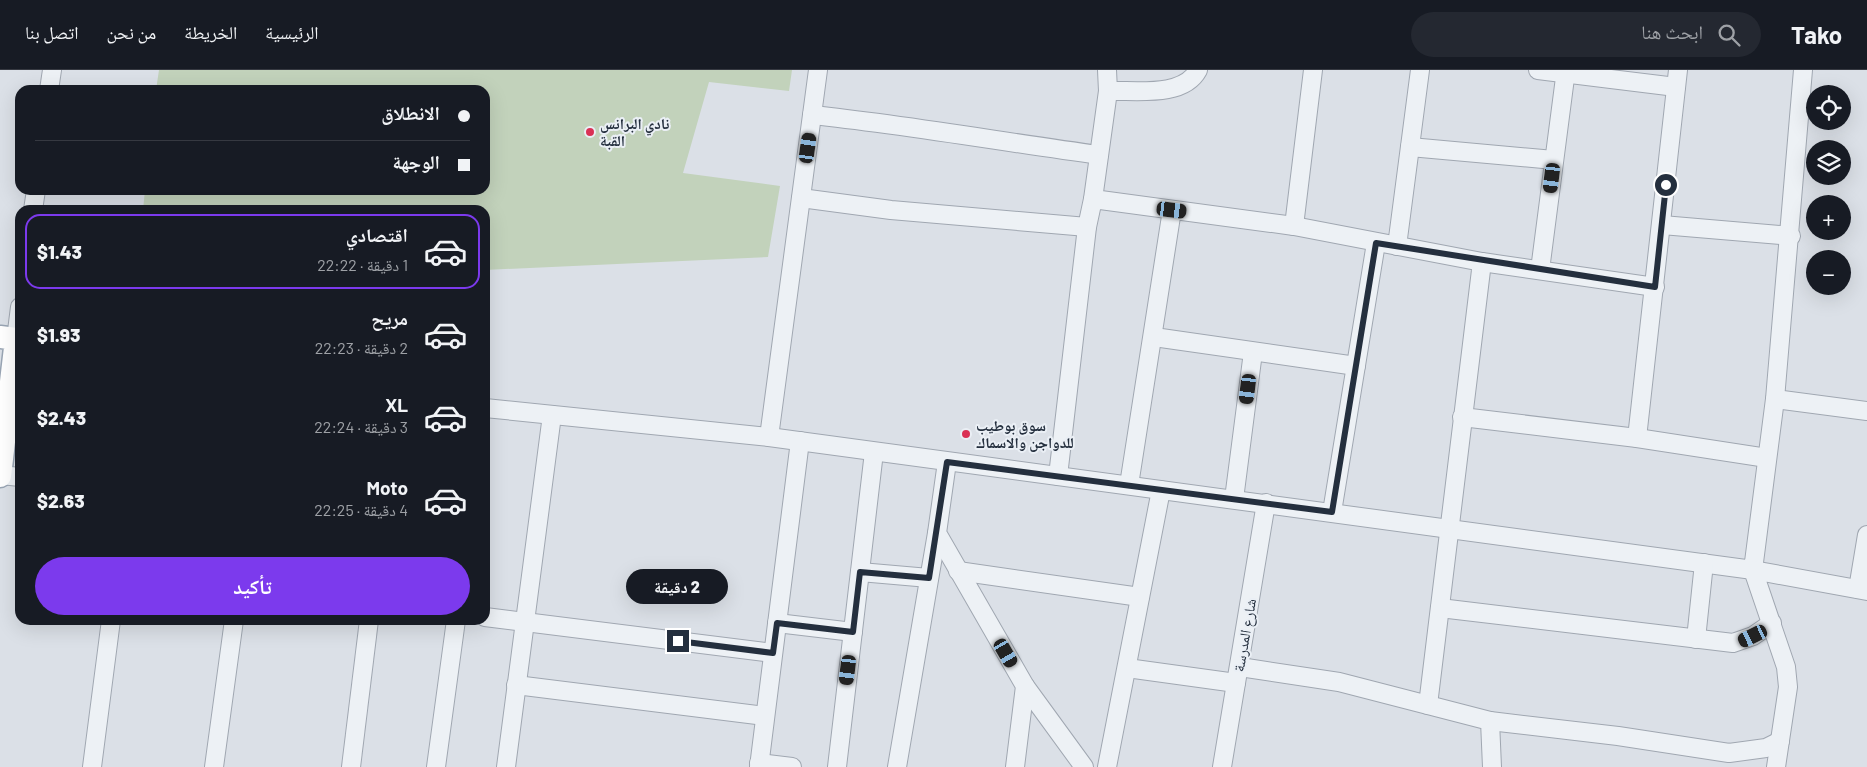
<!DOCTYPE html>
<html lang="ar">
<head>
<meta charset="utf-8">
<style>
	:root { --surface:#171b24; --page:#242831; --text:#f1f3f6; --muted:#9ea1a6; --line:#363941; --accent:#7c3aed }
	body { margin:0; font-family:Barlow,"Noto Naskh Arabic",sans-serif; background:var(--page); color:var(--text); direction:rtl; height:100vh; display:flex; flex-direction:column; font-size:19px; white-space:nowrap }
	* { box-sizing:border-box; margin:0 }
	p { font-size:16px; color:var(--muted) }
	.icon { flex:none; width:28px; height:28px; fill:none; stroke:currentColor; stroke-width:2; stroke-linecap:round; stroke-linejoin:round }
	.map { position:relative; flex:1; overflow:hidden; direction:ltr }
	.panel { position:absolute; left:15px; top:135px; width:475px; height:420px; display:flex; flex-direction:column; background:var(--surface); border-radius:15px; box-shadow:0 5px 20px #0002; direction:rtl }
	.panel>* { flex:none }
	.top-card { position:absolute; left:15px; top:15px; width:475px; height:110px; border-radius:15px; box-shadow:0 5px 20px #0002; direction:rtl; display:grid; align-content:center; height:110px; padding:0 20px; background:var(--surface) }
	.buttons { position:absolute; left:1806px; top:15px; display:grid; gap:10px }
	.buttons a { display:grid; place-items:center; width:45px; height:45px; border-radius:50%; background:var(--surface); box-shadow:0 5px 20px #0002; font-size:25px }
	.end { position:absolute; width:22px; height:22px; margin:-11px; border:6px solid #242f3e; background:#fff; box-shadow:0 0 0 2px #fff }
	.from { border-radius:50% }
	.bubble { position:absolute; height:35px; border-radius:18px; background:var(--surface); box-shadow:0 5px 20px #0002; font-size:16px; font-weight:800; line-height:35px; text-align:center; direction:rtl }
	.car { position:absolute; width:15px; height:30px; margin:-15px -8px; border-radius:6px; box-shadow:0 0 4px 1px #0007; background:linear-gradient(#222 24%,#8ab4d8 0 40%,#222 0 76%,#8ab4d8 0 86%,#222 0) }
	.top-card b { display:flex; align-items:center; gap:18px; height:48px; font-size:19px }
	.top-card b+b { border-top:1px solid var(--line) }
	.top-card i { width:12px; height:12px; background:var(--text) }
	ul { padding:9px 0 0; list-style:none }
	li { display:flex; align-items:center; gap:15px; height:75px; margin:0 10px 8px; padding:0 10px; border:2px solid transparent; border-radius:15px }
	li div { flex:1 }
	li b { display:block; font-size:19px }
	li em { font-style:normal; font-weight:800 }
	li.current { border-color:var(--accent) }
	li>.icon { width:45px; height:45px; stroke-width:1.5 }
	.primary-button { display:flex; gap:10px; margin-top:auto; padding:10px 20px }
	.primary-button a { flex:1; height:58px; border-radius:30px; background:var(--accent); color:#fff; font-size:20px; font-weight:800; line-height:58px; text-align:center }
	header { display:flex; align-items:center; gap:30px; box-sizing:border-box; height:70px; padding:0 25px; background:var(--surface); border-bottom:1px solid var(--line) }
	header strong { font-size:24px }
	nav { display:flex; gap:28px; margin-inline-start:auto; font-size:18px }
	.search { width:350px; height:45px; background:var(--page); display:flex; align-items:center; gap:12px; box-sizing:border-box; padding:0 18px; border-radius:28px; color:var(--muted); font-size:19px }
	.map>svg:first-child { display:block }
	.green { fill:#c2d2bb }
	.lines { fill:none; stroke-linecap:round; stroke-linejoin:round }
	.minor-casing { stroke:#a0a7b1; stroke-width:20 }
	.major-casing { stroke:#99a5b4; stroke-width:25 }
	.minor { stroke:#edf1f5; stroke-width:18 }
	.major { stroke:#fff; stroke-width:22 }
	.route { stroke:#242f3e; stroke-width:6 }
	.poi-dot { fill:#da3155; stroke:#eaeff5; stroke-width:2 }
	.labels { text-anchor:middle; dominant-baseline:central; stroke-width:4; stroke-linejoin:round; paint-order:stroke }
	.poi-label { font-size:15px; font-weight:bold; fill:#242f3e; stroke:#eaeff5; text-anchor:start }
	.street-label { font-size:15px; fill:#242f3e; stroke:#eaeff5 }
</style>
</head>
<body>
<header>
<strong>Tako</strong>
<div class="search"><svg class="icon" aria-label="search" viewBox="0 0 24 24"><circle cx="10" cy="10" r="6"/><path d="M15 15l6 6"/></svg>ابحث هنا</div>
<nav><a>الرئيسية</a><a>الخريطة</a><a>من نحن</a><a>اتصل بنا</a></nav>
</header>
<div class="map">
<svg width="1867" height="697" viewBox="0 0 1867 697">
	<rect width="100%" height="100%" fill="#dbe0e7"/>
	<!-- green -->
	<polygon class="green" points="159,0 792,0 789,21 709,12 683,103 780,116 768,187 485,200 485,140 143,140 145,120 485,120 485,20 156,20"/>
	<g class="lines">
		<defs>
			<g id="minor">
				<polyline points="1538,0 1676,17"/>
				<polyline points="49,20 52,0"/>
				<path d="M1108,21C1135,20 1183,28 1198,0"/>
				<path d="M812,45C908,55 1003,72 1099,85"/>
				<polyline points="1410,77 1554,90"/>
				<polyline points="801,128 891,140 1087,157"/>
				<polyline points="1093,129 1108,21 1107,0"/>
				<polyline points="33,140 36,120"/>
				<polyline points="1662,155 1791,166"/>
				<polyline points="1294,156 1313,0"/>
				<polyline points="1397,176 1420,0"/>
				<polyline points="1482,192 1655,217"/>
				<polyline points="1540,200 1566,0"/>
				<polyline points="20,237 16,269 20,270"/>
				<polyline points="1154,267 1356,296"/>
				<polyline points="1775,329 1867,341"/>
				<polyline points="485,338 769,367 1753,500 1775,329 1803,0"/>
				<polyline points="1462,347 1637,368 1767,388"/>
				<polyline points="769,367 818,0"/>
				<polyline points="1637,368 1678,0"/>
				<polyline points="947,392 937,463 1025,616 1015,697"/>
				<polyline points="0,405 20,407"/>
				<polyline points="1058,406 1087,157 1093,129 1294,156 1482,192 1428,635"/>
				<polyline points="1129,415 1172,140"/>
				<polyline points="1234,429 1253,282"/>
				<polyline points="1332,442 1376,173"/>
				<polyline points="958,501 1140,527"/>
				<polyline points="860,502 929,508"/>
				<polyline points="1858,519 1867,465"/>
				<polyline points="1440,538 1733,573 1753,566 1772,553"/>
				<polyline points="485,547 773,583"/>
				<polyline points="777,553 853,562"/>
				<polyline points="1696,569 1704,493"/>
				<polyline points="1240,597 1339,612 1490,651 1492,697"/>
				<polyline points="1127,598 1236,613"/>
				<polyline points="516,615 765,646"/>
				<polyline points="1025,616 1084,697"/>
				<polyline points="1490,651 1618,666 1729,683 1766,678 1780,671"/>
				<polyline points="759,693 792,697"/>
				<polyline points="92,697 111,550"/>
				<polyline points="214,697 234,550"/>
				<polyline points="351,697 369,550"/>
				<polyline points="436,697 456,550"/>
				<polyline points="506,697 552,345"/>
				<polyline points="759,697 800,371"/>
				<polyline points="837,697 874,382"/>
				<polyline points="897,697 937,463"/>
				<polyline points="1107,697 1161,420"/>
				<polyline points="1222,697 1266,433"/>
				<polyline points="1776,697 1788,617 1786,597 1753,500 1867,521"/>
			</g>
			<polyline id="major" points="0,267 16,269 0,406"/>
		</defs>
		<!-- minor casing -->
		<use href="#minor" class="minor-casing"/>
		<!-- major casing -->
		<use href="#major" class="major-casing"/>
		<!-- minor -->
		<use href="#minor" class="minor"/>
		<!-- major -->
		<use href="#major" class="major"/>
	</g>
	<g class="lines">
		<!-- route -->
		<polyline class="route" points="678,571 773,583 777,553 853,562 860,502 929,508 947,392 1332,442 1376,173 1655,217 1666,115"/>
	</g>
	<!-- markers -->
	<g class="poi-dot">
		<circle cx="590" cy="62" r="5"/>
		<circle cx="966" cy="364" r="5"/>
	</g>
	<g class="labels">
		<!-- poi labels -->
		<g class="poi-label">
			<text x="600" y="53">نادي البرانس<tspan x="600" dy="17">القبة</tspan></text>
			<text x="976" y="355">سوق بوطيب<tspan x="976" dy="17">للدواجن والاسماك</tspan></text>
		</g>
		<!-- street labels -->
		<g class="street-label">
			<text transform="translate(1244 565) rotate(-80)">شارع المدرسة</text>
		</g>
	</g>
</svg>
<div class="buttons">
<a><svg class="icon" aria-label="locate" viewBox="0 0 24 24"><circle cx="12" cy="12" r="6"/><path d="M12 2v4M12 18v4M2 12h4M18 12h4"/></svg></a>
<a><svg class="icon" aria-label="layers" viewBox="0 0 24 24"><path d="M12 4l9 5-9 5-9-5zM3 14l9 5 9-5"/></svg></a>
<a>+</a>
<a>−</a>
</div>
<i class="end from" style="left:1666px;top:115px"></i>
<i class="end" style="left:678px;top:571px"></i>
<div class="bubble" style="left:626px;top:499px;width:102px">2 دقيقة</div>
<i class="car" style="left:808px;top:78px;rotate:8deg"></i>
<i class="car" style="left:1552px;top:108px;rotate:187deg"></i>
<i class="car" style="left:1172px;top:140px;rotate:97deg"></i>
<i class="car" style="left:1248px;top:319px;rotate:187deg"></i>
<i class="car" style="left:1753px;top:566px;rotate:244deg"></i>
<i class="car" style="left:1006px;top:583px;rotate:150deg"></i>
<i class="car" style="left:848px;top:600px;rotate:187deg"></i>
<div class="top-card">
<b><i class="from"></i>الانطلاق</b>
<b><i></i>الوجهة</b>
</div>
<section class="panel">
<ul>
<li class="current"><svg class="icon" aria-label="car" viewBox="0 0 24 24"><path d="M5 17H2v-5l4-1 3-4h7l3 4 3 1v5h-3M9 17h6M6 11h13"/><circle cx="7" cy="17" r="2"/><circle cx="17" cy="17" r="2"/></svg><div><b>اقتصادي</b><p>1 دقيقة · 22:22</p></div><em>$1.43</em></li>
<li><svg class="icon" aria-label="car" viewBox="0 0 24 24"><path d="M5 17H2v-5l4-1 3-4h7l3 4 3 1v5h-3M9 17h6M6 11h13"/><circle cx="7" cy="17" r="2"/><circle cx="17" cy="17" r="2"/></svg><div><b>مريح</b><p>2 دقيقة · 22:23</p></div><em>$1.93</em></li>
<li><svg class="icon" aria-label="car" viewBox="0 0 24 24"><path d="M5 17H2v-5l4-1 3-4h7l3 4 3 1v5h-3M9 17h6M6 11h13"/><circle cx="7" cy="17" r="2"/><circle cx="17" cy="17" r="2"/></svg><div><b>XL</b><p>3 دقيقة · 22:24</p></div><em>$2.43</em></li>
<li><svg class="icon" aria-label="car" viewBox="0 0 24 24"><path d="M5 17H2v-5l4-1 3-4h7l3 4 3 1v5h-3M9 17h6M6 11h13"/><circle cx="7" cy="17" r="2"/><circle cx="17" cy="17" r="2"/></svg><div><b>Moto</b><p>4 دقيقة · 22:25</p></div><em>$2.63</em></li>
</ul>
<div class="primary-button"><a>تأكيد</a></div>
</section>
</div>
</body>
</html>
